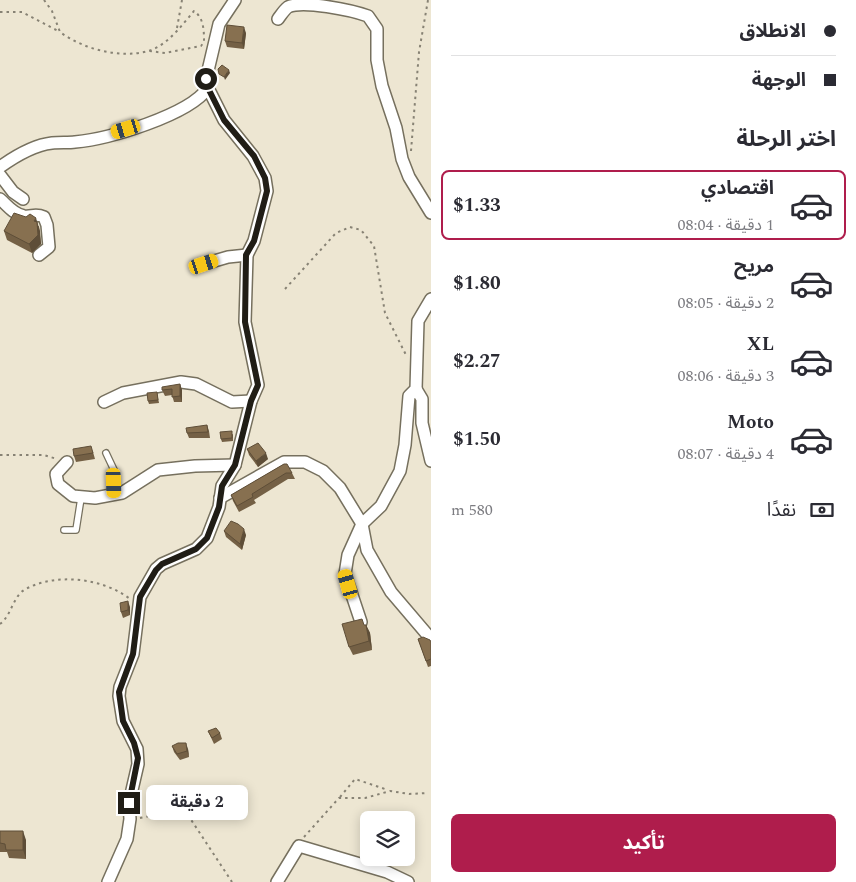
<!DOCTYPE html>
<html lang="ar">
<head>
<meta charset="utf-8">
<style>
	:root { --surface:#fff; --page:#f2f2f3; --text:#2b2b33; --muted:#7c7c81; --line:#e1e1e2; --accent:#af1d4c }
	body { margin:0; font-family:Spectral,"Noto Sans Arabic",serif; background:var(--page); color:var(--text); direction:rtl; height:100vh; display:flex; flex-direction:column; font-size:19px; white-space:nowrap }
	* { box-sizing:border-box; margin:0 }
	p { font-size:16px; color:var(--muted) }
	.icon { flex:none; width:28px; height:28px; fill:none; stroke:currentColor; stroke-width:2; stroke-linecap:round; stroke-linejoin:round }
	.map { position:relative; flex:1; overflow:hidden; direction:ltr }
	.details { display:flex; flex-direction:column; background:var(--surface); width:425px }
	.details>* { flex:none }
	.top-card { display:grid; align-content:center; height:110px; padding:0 20px; background:var(--surface) }
	.tools { position:absolute; left:360px; top:811px; display:grid; gap:10px }
	.tools a { display:grid; place-items:center; width:55px; height:55px; border-radius:8px; background:var(--surface); box-shadow:0 2px 12px #0003; font-size:25px }
	.end { position:absolute; width:22px; height:22px; margin:-11px; border:6px solid #201d16; background:#fff; box-shadow:0 0 0 2px #fff }
	.from { border-radius:50% }
	.bubble { position:absolute; height:35px; border-radius:8px; background:var(--surface); box-shadow:0 2px 12px #0003; font-size:16px; font-weight:700; line-height:35px; text-align:center; direction:rtl }
	.car { position:absolute; width:15px; height:30px; margin:-15px -8px; border-radius:6px; box-shadow:0 0 4px 1px #0007; background:linear-gradient(#f5c518 24%,#345 0 40%,#f5c518 0 76%,#345 0 86%,#f5c518 0) }
	.top-card b { display:flex; align-items:center; gap:18px; height:48px; font-size:19px }
	.top-card b+b { border-top:1px solid var(--line) }
	.top-card i { width:12px; height:12px; background:var(--text) }
	ul { padding:0; list-style:none }
	li { display:flex; align-items:center; gap:15px; height:70px; margin:0 10px 8px; padding:0 10px; border:2px solid transparent; border-radius:8px }
	li div { flex:1 }
	li b { display:block; font-size:19px }
	li em { font-style:normal; font-weight:700 }
	li.current { border-color:var(--accent) }
	li>.icon { width:45px; height:45px; stroke-width:1.5 }
	h2 { padding:0 20px; font-size:22px; line-height:60px }
	.pay { display:flex; align-items:center; gap:12px; height:55px; padding:0 20px; font-size:19px }
	.pay p { margin-inline-start:auto }
	.cta { display:flex; gap:10px; margin-top:auto; padding:10px 20px }
	.cta a { flex:1; height:58px; border-radius:8px; background:var(--accent); color:#fff; font-size:20px; font-weight:700; line-height:58px; text-align:center }
	main { display:flex; flex:1; min-height:0 }
	.map>svg:first-child { display:block }
	.lines { fill:none; stroke-linecap:round; stroke-linejoin:round }
	.lane-casing { stroke:#76705e; stroke-width:8 }
	.street-casing { stroke:#76705e; stroke-width:14 }
	.path { stroke:#878274; stroke-width:2; stroke-dasharray:2.5 4; stroke-linecap:butt }
	.lane { stroke:#fff; stroke-width:5.5 }
	.street { stroke:#fff; stroke-width:11 }
	.wall { fill:#746045 }
	.shaded-wall { fill:#5e4e38 }
	.building { fill:#877050; stroke:#5e4e38 }
	.route { stroke:#201d16; stroke-width:6 }
</style>
</head>
<body>
<main>
<section class="details">
<div class="top-card">
<b><i class="from"></i>الانطلاق</b>
<b><i></i>الوجهة</b>
</div>
<h2>اختر الرحلة</h2>
<ul>
<li class="current"><svg class="icon" aria-label="car" viewBox="0 0 24 24"><path d="M5 17H2v-5l4-1 3-4h7l3 4 3 1v5h-3M9 17h6M6 11h13"/><circle cx="7" cy="17" r="2"/><circle cx="17" cy="17" r="2"/></svg><div><b>اقتصادي</b><p>1 دقيقة · 08:04</p></div><em>$1.33</em></li>
<li><svg class="icon" aria-label="car" viewBox="0 0 24 24"><path d="M5 17H2v-5l4-1 3-4h7l3 4 3 1v5h-3M9 17h6M6 11h13"/><circle cx="7" cy="17" r="2"/><circle cx="17" cy="17" r="2"/></svg><div><b>مريح</b><p>2 دقيقة · 08:05</p></div><em>$1.80</em></li>
<li><svg class="icon" aria-label="car" viewBox="0 0 24 24"><path d="M5 17H2v-5l4-1 3-4h7l3 4 3 1v5h-3M9 17h6M6 11h13"/><circle cx="7" cy="17" r="2"/><circle cx="17" cy="17" r="2"/></svg><div><b>XL</b><p>3 دقيقة · 08:06</p></div><em>$2.27</em></li>
<li><svg class="icon" aria-label="car" viewBox="0 0 24 24"><path d="M5 17H2v-5l4-1 3-4h7l3 4 3 1v5h-3M9 17h6M6 11h13"/><circle cx="7" cy="17" r="2"/><circle cx="17" cy="17" r="2"/></svg><div><b>Moto</b><p>4 دقيقة · 08:07</p></div><em>$1.50</em></li>
</ul>
<div class="pay"><svg class="icon" aria-label="cash" viewBox="0 0 24 24"><path d="M3 7h18v10H3z"/><circle cx="12" cy="12" r="2"/></svg>نقدًا<p>580 m</p></div>
<div class="cta"><a>تأكيد</a></div>
</section>
<div class="map">
<svg width="431" height="882" viewBox="0 0 431 882">
	<rect width="100%" height="100%" fill="#ede6d2"/>
	<g class="lines">
		<defs>
			<g id="lane">
				<polyline points="106,453 114,470 115,495"/>
				<polyline points="64,530 76,530 81,498"/>
			</g>
			<g id="street">
				<path d="M278,19C281,15 284,10 288,7C303,0 351,10 368,16L377,29V60L382,86L396,128L402,159L409,177L431,213"/>
				<path d="M0,167C14,157 34,145 52,143C60,142 68,143 75,142C109,139 189,115 208,88"/>
				<polyline points="0,175 13,192 23,199"/>
				<path d="M0,199C7,205 13,214 24,216C32,217 35,213 44,217L47,225L49,247L39,255"/>
				<polyline points="204,264 228,257 247,255"/>
				<polyline points="416,389 422,399 422,423 431,461"/>
				<polyline points="104,402 123,393 181,382 196,384 232,402 251,401"/>
				<polyline points="67,462 56,474 58,484 73,496 95,498 122,493 158,470 195,466 235,465"/>
				<polyline points="220,498 284,462 305,462 323,471 340,488 362,524 367,550 391,592 431,639"/>
				<polyline points="361,622 345,574 348,555 362,524 381,506 400,471 405,445 409,396 416,389 418,321 431,299"/>
				<polyline points="108,882 127,839 130,819 129,803 138,764 137,749 123,721 119,696 120,687 133,654 140,597 156,569 162,564 196,549 207,538 219,507 222,486 235,465 251,401 258,385 245,322 247,255 254,241 267,191 265,178 253,156 224,120 208,88 206,79 219,24 235,0"/>
				<polyline points="277,882 299,846 387,872 408,882"/>
			</g>
		</defs>
		<!-- lane casing -->
		<use href="#lane" class="lane-casing"/>
		<!-- street casing -->
		<use href="#street" class="street-casing"/>
		<!-- path -->
		<g class="path">
			<path d="M44,0L52,11L60,32C83,49 120,59 148,51C167,46 182,25 194,11C204,18 204,31 204,42L201,46L165,53L149,51"/>
			<polyline points="0,12 22,12 60,32"/>
			<polyline points="177,28 182,0"/>
			<polyline points="411,151 419,52 428,0"/>
			<polyline points="285,289 336,233 350,227 361,230 374,246 385,313 406,355"/>
			<polyline points="0,455 44,455 57,459"/>
			<path d="M0,624C11,616 13,597 24,590C55,572 103,578 130,599"/>
			<polyline points="340,797 355,779 388,790"/>
			<polyline points="140,818 184,809 232,882"/>
			<polyline points="304,837 339,798 365,798 390,791 409,794 427,793"/>
		</g>
		<!-- lane -->
		<use href="#lane" class="lane"/>
		<!-- street -->
		<use href="#street" class="street"/>
	</g>
	<!-- wall -->
	<g class="wall">
		<polygon points="246,33 244,49 227,47 225,41"/>
		<polygon points="39,226 41,244 32,253 7,240 4,231"/>
		<polygon points="180,384 182,390 182,402 174,402 172,395 165,396 162,390"/>
		<polygon points="157,392 159,403 149,404 148,401"/>
		<polygon points="207,425 209,431 210,438 189,438 187,433"/>
		<polygon points="233,434 233,441 222,442 221,439"/>
		<polygon points="247,449 268,459 258,467 249,455"/>
		<polygon points="93,452 95,459 76,462 74,456"/>
		<polygon points="284,464 292,473 295,479 288,479 254,500 256,503 239,512 233,501 231,495"/>
		<polygon points="224,531 246,535 242,550 226,537"/>
		<polygon points="130,607 130,615 123,618 121,612"/>
		<polygon points="364,625 366,625 370,633 372,650 353,655 349,647"/>
		<polygon points="418,639 431,642 431,666 428,667"/>
		<polygon points="208,731 220,733 222,739 214,744"/>
		<polygon points="172,746 188,749 189,757 180,760 174,752"/>
		<polygon points="0,831 26,840 26,859 9,858 7,852 0,852"/>
	</g>
	<!-- shaded-wall -->
	<g class="shaded-wall">
		<polygon points="244,27 246,33 244,49 242,43"/>
		<polygon points="229,70 230,73 225,80 224,77"/>
		<polygon points="36,218 40,231 41,244 32,253 29,244 34,221"/>
		<polygon points="180,384 182,390 182,402 180,396"/>
		<polygon points="266,453 268,459 258,467 256,461"/>
		<polygon points="244,529 246,535 242,550 240,544"/>
		<polygon points="128,601 130,607 130,615 128,610"/>
		<polygon points="366,625 370,633 372,650 369,641"/>
		<polygon points="186,743 188,749 189,757 187,751"/>
		<polygon points="23,831 26,840 26,859 23,850"/>
	</g>
	<!-- building -->
	<g class="building">
		<polygon points="227,25 244,27 242,43 225,41"/>
		<polygon points="222,65 229,70 224,77 219,74 218,69"/>
		<polygon points="14,213 26,217 30,214 36,218 34,221 37,222 38,235 29,244 4,231"/>
		<polygon points="180,384 180,396 172,397 172,389 162,390 162,387"/>
		<polygon points="157,392 158,400 148,401 147,393"/>
		<polygon points="207,425 208,432 187,433 186,428"/>
		<polygon points="232,431 232,438 221,439 220,432"/>
		<polygon points="258,443 266,453 256,461 247,449"/>
		<polygon points="91,446 93,453 74,456 73,449"/>
		<polygon points="284,464 287,464 292,473 286,473 252,494 253,497 237,506 231,495"/>
		<polygon points="231,521 238,524 244,529 240,544 224,531"/>
		<polygon points="128,601 128,610 121,612 120,603"/>
		<polygon points="362,619 364,625 366,625 369,641 349,647 342,624"/>
		<polygon points="423,637 430,640 431,642 431,659 426,661 418,639"/>
		<polygon points="216,728 220,733 212,738 208,731"/>
		<polygon points="178,743 186,743 187,751 177,754 172,746"/>
		<polygon points="0,831 23,831 23,850 6,850 5,844 0,843"/>
	</g>
	<g class="lines">
		<!-- route -->
		<polyline class="route" points="129,803 138,758 134,743 123,721 119,692 133,654 140,597 156,570 162,564 196,549 207,538 219,507 222,486 235,465 251,401 258,385 245,322 246,255 254,241 267,191 265,178 254,156 224,120 208,88 206,79"/>
	</g>
</svg>
<div class="tools">
<a><svg class="icon" aria-label="layers" viewBox="0 0 24 24"><path d="M12 4l9 5-9 5-9-5zM3 14l9 5 9-5"/></svg></a>
</div>
<i class="end from" style="left:206px;top:79px"></i>
<i class="end" style="left:129px;top:803px"></i>
<div class="bubble" style="left:146px;top:785px;width:102px">2 دقيقة</div>
<i class="car" style="left:126px;top:129px;rotate:253deg"></i>
<i class="car" style="left:204px;top:264px;rotate:72deg"></i>
<i class="car" style="left:114px;top:483px;rotate:178deg"></i>
<i class="car" style="left:348px;top:584px;rotate:344deg"></i>
</div>
</main>
</body>
</html>
